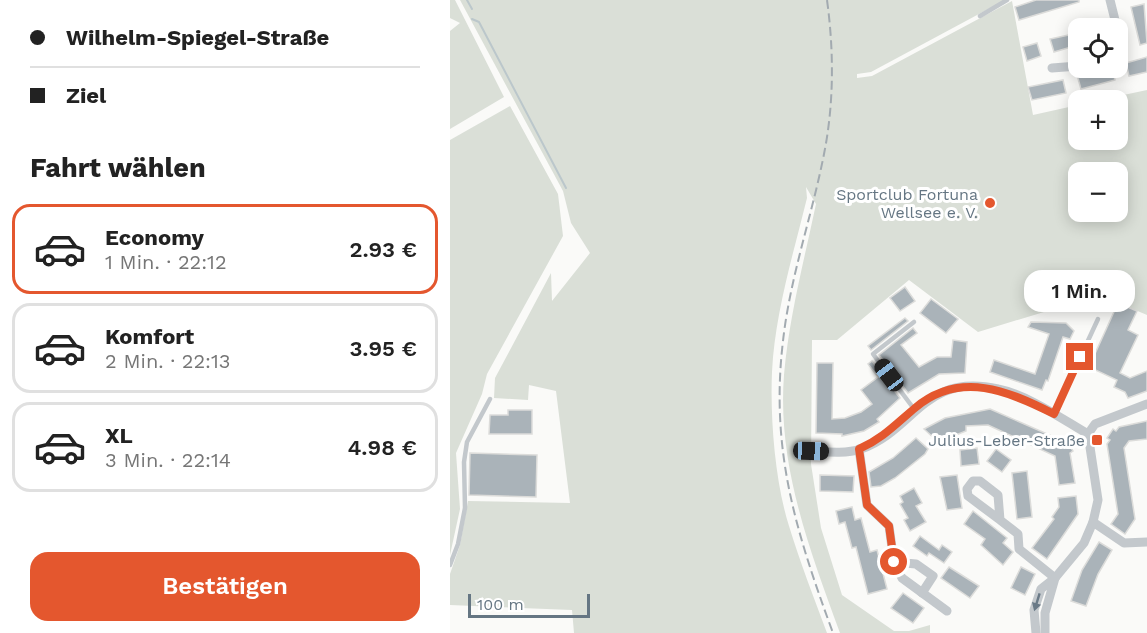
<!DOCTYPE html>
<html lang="de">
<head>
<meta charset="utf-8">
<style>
	:root { --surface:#fff; --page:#f2f2f2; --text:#222; --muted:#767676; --line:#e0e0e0; --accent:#e4572e }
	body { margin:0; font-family:"Work Sans",sans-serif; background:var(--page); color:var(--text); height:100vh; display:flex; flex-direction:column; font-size:22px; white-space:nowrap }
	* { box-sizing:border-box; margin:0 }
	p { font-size:20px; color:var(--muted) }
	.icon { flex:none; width:33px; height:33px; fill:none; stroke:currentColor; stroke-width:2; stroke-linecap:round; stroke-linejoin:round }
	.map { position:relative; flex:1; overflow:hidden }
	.details { display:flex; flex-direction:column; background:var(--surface); width:450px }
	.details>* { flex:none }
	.hud { display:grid; align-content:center; height:132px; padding:0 30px; background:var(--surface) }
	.controls { position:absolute; left:618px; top:18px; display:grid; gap:12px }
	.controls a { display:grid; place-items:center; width:60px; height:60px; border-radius:12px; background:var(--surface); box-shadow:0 3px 15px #0003; font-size:30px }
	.scale { position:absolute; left:18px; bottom:15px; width:122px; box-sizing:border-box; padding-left:6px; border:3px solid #657683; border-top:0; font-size:16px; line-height:21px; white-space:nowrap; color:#657683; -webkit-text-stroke:4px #fff; paint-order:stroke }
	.end { position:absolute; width:27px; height:27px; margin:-14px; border:8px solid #e4572e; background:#fff; box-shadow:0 0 0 3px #fff }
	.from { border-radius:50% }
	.bubble { position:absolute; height:42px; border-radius:18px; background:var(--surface); box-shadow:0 3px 15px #0003; font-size:20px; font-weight:600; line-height:42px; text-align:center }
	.car { position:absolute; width:18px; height:36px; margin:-18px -9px; border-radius:8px; box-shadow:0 0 4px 2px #0007; background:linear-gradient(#222 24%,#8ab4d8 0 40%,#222 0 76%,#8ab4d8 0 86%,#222 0) }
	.hud b { display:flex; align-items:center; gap:21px; height:57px; font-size:22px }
	.hud b+b { border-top:2px solid var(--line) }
	.hud i { width:15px; height:15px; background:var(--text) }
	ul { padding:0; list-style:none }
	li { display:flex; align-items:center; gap:18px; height:90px; margin:0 12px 9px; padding:0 18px; border:3px solid var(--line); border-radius:18px }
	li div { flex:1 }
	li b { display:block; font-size:22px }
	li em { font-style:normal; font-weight:600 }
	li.on { border-color:var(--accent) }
	li>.icon { width:54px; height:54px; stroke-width:1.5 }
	h2 { padding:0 30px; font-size:27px; line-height:72px }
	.action { display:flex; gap:12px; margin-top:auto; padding:12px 30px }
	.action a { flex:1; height:69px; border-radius:18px; background:var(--accent); color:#fff; font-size:24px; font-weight:600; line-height:69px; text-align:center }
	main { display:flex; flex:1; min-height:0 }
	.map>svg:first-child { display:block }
	.green { fill:#dadfd7; fill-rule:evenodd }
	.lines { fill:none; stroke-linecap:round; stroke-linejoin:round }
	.stream { stroke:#bbc7cb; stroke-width:2 }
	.building { fill:#aab3b9; stroke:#dcdcda; stroke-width:1.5 }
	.lane { stroke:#c3c8cc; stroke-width:4.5 }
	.street { stroke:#c3c8cc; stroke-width:9 }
	.rail { stroke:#a2aab0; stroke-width:2; stroke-dasharray:9 4.5; stroke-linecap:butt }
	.oneway { fill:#6a7a87 }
	.route { stroke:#e4572e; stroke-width:8 }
	.poi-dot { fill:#e4572e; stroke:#fff; stroke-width:2 }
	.labels { text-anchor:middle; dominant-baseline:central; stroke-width:6; stroke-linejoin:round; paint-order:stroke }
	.poi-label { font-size:16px; fill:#657683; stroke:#fff; text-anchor:end }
</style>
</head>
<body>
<main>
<section class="details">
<div class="hud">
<b><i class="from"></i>Wilhelm-Spiegel-Straße</b>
<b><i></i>Ziel</b>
</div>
<h2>Fahrt wählen</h2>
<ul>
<li class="on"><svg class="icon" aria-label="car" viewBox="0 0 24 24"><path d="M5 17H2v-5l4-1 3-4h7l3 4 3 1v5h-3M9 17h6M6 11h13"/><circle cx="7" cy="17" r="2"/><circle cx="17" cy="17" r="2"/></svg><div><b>Economy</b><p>1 Min. · 22:12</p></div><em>2.93 €</em></li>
<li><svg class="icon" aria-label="car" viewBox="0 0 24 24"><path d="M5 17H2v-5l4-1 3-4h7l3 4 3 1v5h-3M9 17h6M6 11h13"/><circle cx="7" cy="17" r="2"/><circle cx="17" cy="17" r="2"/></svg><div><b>Komfort</b><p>2 Min. · 22:13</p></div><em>3.95 €</em></li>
<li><svg class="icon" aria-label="car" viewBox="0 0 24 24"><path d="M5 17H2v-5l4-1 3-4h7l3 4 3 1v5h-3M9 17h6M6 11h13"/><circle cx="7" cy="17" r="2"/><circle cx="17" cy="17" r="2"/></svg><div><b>XL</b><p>3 Min. · 22:14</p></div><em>4.98 €</em></li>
</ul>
<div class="action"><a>Bestätigen</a></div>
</section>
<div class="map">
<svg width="697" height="633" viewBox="0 0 697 633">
	<rect width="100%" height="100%" fill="#fafaf8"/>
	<!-- green -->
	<g class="green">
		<polygon points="0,0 5,0 54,97 0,129 0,31 10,23 0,18"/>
		<path d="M10,0H555L421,72L407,74V78L422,76L562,1L583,115L628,105V140H668V100H650L697,90V315L650,295L528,332L459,280L387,340H362L361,464L371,528L392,595L444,631H459L480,625V633H390C360,551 327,465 334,375C339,317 354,261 366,204L356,187L357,198C343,255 325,313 322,372C320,418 325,482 339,526C350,562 364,598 377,633H124L122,610L0,605V574L10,545L18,501L120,503L106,391L79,385L78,400L44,398L45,378L101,273L102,301L140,253L121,223L113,191ZM628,172H668V212H628Z"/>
		<polygon points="60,106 108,194 113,236 37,374 32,394 6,453 10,509 0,555 0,140"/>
	</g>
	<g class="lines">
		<!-- stream -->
		<g class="stream">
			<polyline points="17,0 22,9"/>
			<polyline points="22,19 29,22 116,188"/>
		</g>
	</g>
	<!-- building -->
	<g class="building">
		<polygon points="586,0 629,0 629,2 569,20 565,7"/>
		<polygon points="694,4 697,43 690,45 681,7"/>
		<polygon points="628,33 628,45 604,52 600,39"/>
		<polygon points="587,43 591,56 577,61 573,47"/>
		<polygon points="697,57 697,72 679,76 676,63"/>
		<polygon points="662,68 665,80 631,89 627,75"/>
		<polygon points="613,80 616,93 582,100 578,87"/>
		<polygon points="455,287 465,301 450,311 440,298"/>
		<polygon points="481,299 508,319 496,333 470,313"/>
		<polygon points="668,303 687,311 678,330 688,335 670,373 680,378 697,371 697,391 678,398 675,392 664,387 667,380 639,367"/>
		<polygon points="455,318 458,321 421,350 418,346"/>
		<polygon points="581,322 616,323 624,331 620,339 613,337 598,381 596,380 592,390 540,372 544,360 585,374 599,334 578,327"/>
		<polygon points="463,328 467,333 451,345 469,367 487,357 501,357 503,340 517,342 515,373 489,374 458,393 429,355"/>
		<polygon points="422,361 450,398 427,419 429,422 414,431 392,436 392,434 366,433 367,363 383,363 382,419 395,418 411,412 422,404 411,390 428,377 418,364"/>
		<polygon points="540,409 613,441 616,439 623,451 620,453 625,483 609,485 605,456 538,425 516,426 516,431 488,442 474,429 495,418"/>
		<polygon points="58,410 82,410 82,434 39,434 40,415 58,415"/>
		<polygon points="697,421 697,439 679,441 674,448 685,519 675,534 661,524 668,514 657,444 660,440 657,438 663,429 666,431 669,427"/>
		<polygon points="466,438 478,449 475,454 445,478 431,486 421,487 419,472 443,458"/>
		<polygon points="527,448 529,464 511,466 510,450"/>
		<polygon points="546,449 561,460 552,472 537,461"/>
		<polygon points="20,453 87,455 86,497 19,495"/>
		<polygon points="577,471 582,517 567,519 562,473"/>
		<polygon points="370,475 404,476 403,492 370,491"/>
		<polygon points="507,475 512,508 497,510 490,477"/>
		<polygon points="464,488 472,503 466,506 476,522 460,531 454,520 458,518 450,504 453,502 450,496"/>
		<polygon points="626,496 628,514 597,559 582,548 604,519 602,517 609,507 608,498"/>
		<polygon points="402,507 405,520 411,518 420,552 427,550 437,589 418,594 406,547 402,548 395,522 389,524 386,511"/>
		<polygon points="523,511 557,538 553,543 563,552 553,565 531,545 535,539 514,524"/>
		<polygon points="470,536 489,550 492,545 502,552 494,563 479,553 477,556 463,546"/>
		<polygon points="649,542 662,550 648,574 636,606 621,601 632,570"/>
		<polygon points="499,567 529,586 520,598 491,578"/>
		<polygon points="571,567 585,574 575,595 561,588"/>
		<polygon points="453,593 474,608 463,623 441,608"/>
	</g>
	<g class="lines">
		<!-- lane -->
		<g class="lane">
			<polyline points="530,16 557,0"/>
			<polyline points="464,322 423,354 464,409"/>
			<polyline points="604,414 648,319"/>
			<polyline points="0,565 8,544 15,508 14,462 17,442 40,399"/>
		</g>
		<!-- street -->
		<g class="street">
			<polyline points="660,0 667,28"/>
			<polyline points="668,29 671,43 668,52"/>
			<polyline points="602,68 628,66"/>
			<polyline points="638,434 645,424 697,404"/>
			<polyline points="409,449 417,505 439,526 444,562 452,578 497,611"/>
			<path d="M361,451C377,452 396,454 411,449C465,430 474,372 548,389C578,395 612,419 638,434"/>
			<polyline points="550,520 518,496 517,489 523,481 530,481 548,495 550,520 568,534 569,549 605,578"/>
			<polyline points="643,522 674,543 697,542"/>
			<polyline points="444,562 466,564 483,576 472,593"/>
			<polyline points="586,633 584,610 591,589 605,578 634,543 643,522 648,500 638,434"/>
			<polyline points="595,633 595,613 605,578"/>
		</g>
		<!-- rail -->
		<path class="rail" d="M377,0C384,51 384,104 374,154C362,216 340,277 333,341C320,450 346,532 383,633"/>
	</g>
	<!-- one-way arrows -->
	<defs><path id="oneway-solid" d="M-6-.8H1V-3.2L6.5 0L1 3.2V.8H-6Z" transform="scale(1.5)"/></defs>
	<use class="oneway" href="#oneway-solid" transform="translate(587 602) rotate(107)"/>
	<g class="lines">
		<!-- route -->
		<path class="route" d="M444,562L439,526L417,505L409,449C432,439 446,424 465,408C510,370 559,391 604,414L630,357"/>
	</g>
	<!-- markers -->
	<g class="poi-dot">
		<circle cx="540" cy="203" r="6"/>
		<rect x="641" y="434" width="12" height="12" rx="3"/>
	</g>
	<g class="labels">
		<!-- poi labels -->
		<g class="poi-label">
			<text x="528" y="194">Sportclub Fortuna<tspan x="528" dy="18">Wellsee e. V.</tspan></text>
			<text x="635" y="440">Julius-Leber-Straße</text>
		</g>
	</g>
</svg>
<div class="controls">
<a><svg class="icon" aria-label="locate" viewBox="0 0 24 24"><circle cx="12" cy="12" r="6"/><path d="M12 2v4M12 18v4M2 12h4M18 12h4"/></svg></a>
<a>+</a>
<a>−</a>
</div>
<div class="scale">100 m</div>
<i class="end from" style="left:444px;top:562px"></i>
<i class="end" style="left:630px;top:357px"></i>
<div class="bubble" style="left:574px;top:270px;width:111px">1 Min.</div>
<i class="car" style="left:439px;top:375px;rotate:323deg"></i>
<i class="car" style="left:361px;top:451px;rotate:92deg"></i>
</div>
</main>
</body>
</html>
